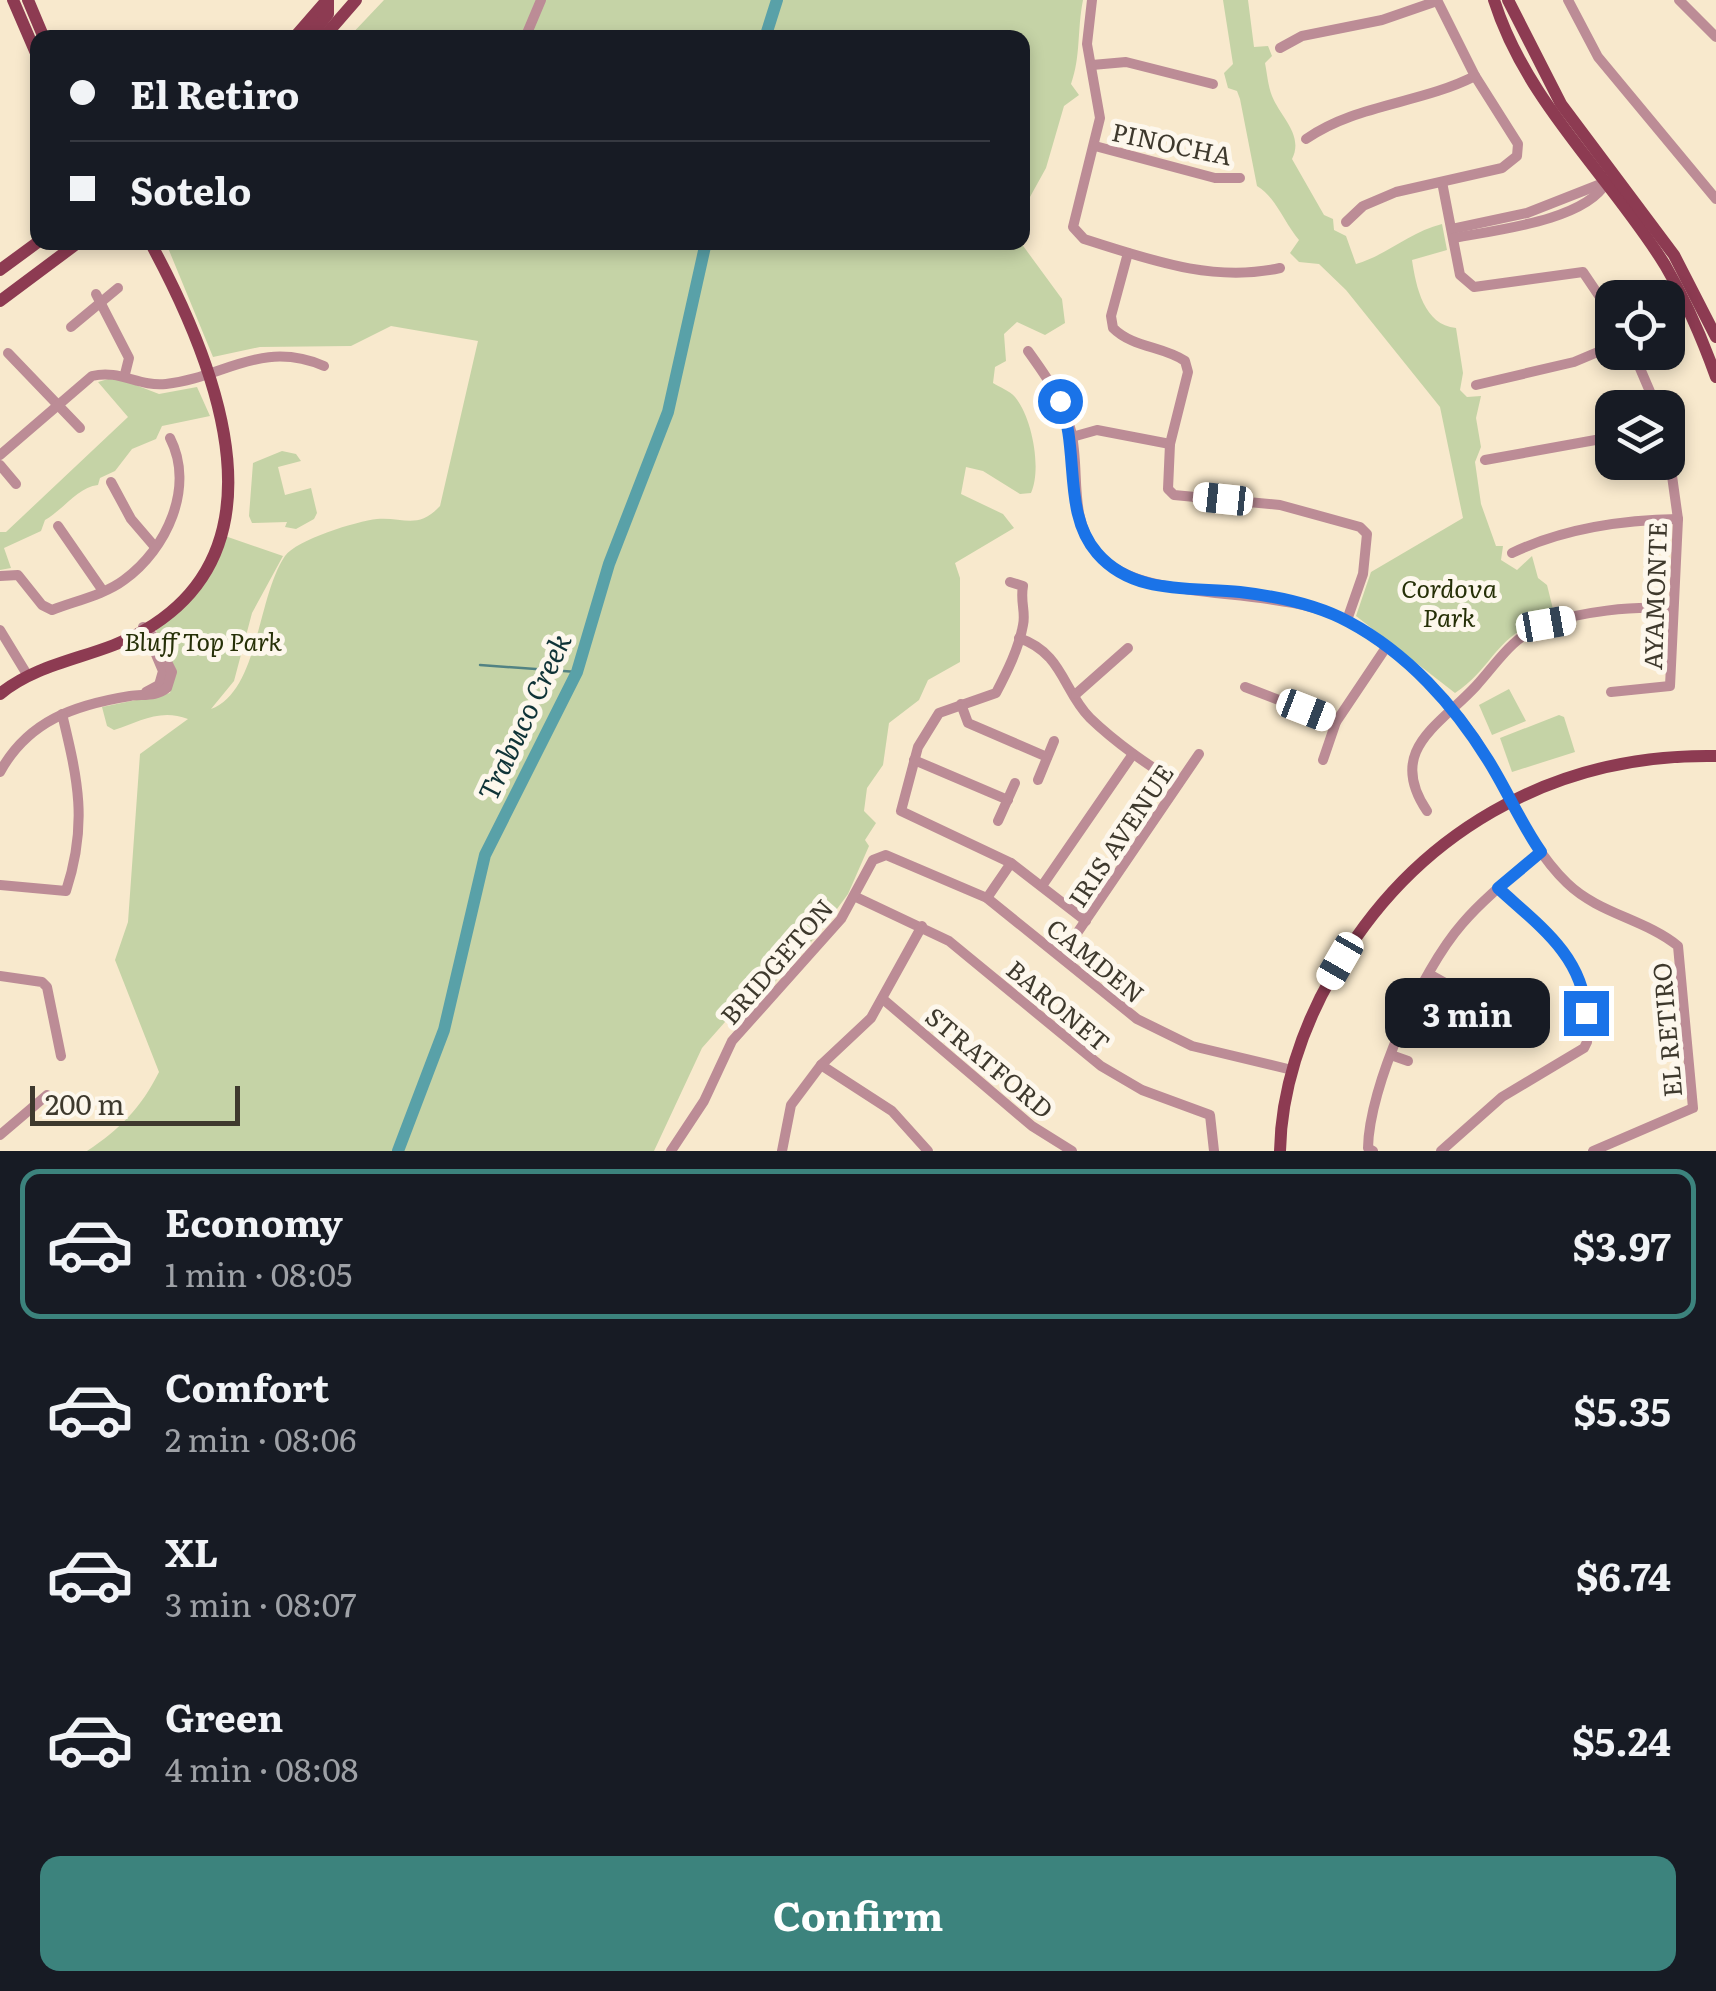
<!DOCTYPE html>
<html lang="en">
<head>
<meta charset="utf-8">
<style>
	:root { --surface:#171b24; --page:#242831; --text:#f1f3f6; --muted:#9ea1a6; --line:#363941; --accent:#3c837d }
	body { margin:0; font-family:Literata,serif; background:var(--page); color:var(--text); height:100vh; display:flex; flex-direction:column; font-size:38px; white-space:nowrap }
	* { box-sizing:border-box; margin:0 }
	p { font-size:32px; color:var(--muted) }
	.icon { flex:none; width:55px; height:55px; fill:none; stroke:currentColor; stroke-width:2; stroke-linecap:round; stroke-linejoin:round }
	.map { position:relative; height:1151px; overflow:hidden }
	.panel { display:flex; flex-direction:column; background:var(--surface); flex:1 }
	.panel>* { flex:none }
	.top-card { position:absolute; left:30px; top:30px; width:1000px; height:220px; border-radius:20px; box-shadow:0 5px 15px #0003; display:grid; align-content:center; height:220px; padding:0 40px; background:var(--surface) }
	.buttons { position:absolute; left:1595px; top:280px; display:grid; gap:20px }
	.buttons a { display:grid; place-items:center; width:90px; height:90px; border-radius:20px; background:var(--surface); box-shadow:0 5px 15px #0003; font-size:50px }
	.scale { position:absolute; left:30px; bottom:25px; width:210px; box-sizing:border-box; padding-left:10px; border:5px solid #3e392d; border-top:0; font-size:28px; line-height:35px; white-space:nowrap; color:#3e392d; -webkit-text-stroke:8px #fdf7ec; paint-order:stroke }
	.end { position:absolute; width:45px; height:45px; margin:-22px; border:12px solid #1a73e8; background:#fff; box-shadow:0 0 0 5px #fff }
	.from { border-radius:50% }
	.bubble { position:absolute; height:70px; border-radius:20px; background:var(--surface); box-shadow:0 5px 15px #0003; font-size:32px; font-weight:700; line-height:70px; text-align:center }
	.car { position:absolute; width:30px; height:60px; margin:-30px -15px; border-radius:12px; box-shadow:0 0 8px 2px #0007; background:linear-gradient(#fff 24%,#345 0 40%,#fff 0 76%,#345 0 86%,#fff 0) }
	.top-card b { display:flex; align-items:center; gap:35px; height:95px; font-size:38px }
	.top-card b+b { border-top:2px solid var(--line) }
	.top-card i { width:25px; height:25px; background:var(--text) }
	ul { padding:18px 0 0; list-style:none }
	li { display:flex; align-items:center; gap:30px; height:150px; margin:0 20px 15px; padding:0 20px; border:5px solid transparent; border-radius:20px }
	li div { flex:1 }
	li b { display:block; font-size:38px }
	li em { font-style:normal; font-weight:700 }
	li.current { border-color:var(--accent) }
	li>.icon { width:90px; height:90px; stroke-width:1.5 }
	.button { display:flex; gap:20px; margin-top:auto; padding:20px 40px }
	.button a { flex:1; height:115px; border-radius:20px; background:var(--accent); color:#fff; font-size:40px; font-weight:700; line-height:115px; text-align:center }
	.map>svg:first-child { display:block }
	.green { fill:#c5d3a6 }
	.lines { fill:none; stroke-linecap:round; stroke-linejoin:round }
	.stream { stroke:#518283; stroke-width:2.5 }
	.river { stroke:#59a1a8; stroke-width:12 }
	.minor { stroke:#bc8c96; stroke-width:10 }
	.major { stroke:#8d3b52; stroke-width:12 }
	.route { stroke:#1a73e8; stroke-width:12 }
	.labels { text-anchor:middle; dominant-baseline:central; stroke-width:10; stroke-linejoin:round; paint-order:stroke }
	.street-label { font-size:25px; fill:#3e392d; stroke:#fdf7ec }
	.park-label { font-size:25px; font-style:italic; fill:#263007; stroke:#fdf7ec }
	.water-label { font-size:28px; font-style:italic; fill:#0f3337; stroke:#fdf7ec }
</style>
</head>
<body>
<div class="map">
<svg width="1716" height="1151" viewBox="0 0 1716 1151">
	<rect width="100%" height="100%" fill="#f8e9cd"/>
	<!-- green -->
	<g class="green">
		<path d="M384,0H1083C1077,30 1081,56 1071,84L1079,95L1064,106L1046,168L1025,206L1023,229L1022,38H348Z"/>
		<path d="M1223,0H1248L1254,47L1268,46L1272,56L1265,63C1267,73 1268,86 1272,96C1281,118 1304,135 1292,159L1324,215L1333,219L1334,230L1346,236L1356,264C1387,255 1410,232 1442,224L1447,250L1412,260C1416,287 1424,325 1456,328L1463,373L1460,390L1467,397L1481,396L1476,418L1481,447L1475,462L1481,504L1496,546H1503L1501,560L1517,570L1532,556L1538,578L1547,585L1555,617C1494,631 1498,664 1455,693L1356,616L1371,572L1463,518L1440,407L1346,290L1319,264L1299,262L1290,253L1299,240C1285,224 1275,196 1257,186L1240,99L1237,91L1228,88L1224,73L1233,64Z"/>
		<path d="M166,243H1021L1062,299L1065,323L1045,335L1017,322L1004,334L1006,361L995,367L993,383C999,387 1010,391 1015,397C1032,417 1042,469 1031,493L1020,494L983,471L966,467L961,494L1003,514L1014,528L955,563L960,578V662L928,680L919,700L889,723L883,765L867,788L864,811L876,823L865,840L869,846L848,894L820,932L746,1014L725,1022L702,1048L654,1151H87C120,1129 141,1108 159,1072L115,960L128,922L140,754L188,719C160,708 139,722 114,730L107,726L102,707L170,693L175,676L155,628L184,603L225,536L283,556L252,613L234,681L211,709C259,691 257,597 285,556C296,540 357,521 377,519C404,517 418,530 440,506L478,341L391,326L351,346L260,347L213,357Z"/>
		<path d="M115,377L159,394L197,387L210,416L162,426L156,439L132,449L115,471L100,478L98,485C78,487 63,510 45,520L41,531L4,548L11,568L0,570V532H6L128,417L98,382Z"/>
		<polygon points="282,451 296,454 301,461 278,467 285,495 311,488 317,513 314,519 296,529 285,527 287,522 252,523 249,516 253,463"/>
		<polygon points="1509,689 1526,721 1492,735 1479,705"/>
		<polygon points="1559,715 1564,717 1575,752 1512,772 1500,738"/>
	</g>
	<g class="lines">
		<!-- stream -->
		<polyline class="stream" points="480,665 577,672"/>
		<!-- river -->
		<g class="river">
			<polyline points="765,38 777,0"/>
			<polyline points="398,1151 444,1030 485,855 577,672 609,564 668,412 706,242"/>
		</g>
		<!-- minor -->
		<g class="minor">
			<path d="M1092,0L1087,44L1100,118L1073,227L1084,239C1148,259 1212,283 1280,268"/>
			<polyline points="1568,0 1598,57 1716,199"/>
			<polyline points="1679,0 1716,37"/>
			<polyline points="525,38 541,0"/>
			<polyline points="1280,48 1302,36 1382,20 1437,1"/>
			<polyline points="1092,65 1126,62 1213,84"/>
			<path d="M1306,139C1356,104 1420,104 1475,76"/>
			<polyline points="1095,146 1215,178 1240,178"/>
			<polyline points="1442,182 1460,275 1474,287 1583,272 1612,315"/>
			<polyline points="1346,222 1363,206 1396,192 1502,168 1517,156 1518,144 1475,76 1437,0"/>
			<polyline points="1452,229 1527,213 1611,180"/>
			<path d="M1454,238C1494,230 1584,221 1606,183"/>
			<path d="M1128,253L1111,316L1113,328C1133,348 1163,346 1185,361L1188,372L1170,444L1168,489L1174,495L1280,505L1360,527L1367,534L1363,574L1347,620"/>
			<polyline points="96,294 129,358 125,374"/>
			<polyline points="71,327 118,288"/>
			<path d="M1028,351C1046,376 1064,401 1071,431C1081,473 1067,520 1099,555C1147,608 1279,581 1351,623C1408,656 1456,705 1489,761C1514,803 1531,848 1567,883C1599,914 1645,919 1678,946L1693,1108L1593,1151"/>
			<polyline points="1633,352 1657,408"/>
			<polyline points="8,353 80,428"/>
			<polyline points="1476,385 1574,362 1612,346"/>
			<polyline points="1072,437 1097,430 1170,444"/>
			<path d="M0,455L92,376C120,369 138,387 166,384C223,378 261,339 324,366"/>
			<polyline points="1485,460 1612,437"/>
			<polyline points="0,465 16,484"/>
			<polyline points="111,482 131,519 155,547"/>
			<polyline points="58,526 103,591"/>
			<path d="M1512,553C1562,529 1622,520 1678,519"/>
			<path d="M0,576L18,575L42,605L52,610C75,601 104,595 124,580C167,549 195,487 170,438"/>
			<path d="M1010,582L1023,586C1020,602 1026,612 1023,625C1019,648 1007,672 996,693L939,713L918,747L901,811L1011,863L1086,921"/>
			<polyline points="0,630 28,676"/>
			<path d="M1019,638C1063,653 1063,691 1090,718C1117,744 1147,764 1178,784"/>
			<polyline points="1245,687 1336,722"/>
			<polyline points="146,692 159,685 163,671 146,631"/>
			<polyline points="1611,692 1670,686 1678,519 1668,447"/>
			<polyline points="1076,694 1128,648"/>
			<polyline points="961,704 968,723 1047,757"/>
			<polyline points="914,760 1008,800"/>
			<polyline points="1323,760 1336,722 1387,646"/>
			<path d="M0,772C28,721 74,705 130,696C143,694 156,697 167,688L172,672L155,638L143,627"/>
			<polyline points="1038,780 1054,741"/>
			<path d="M1427,811C1386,750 1439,726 1476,686C1498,662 1511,638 1543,625C1577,612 1636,605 1672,609"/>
			<polyline points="998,821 1015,783"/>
			<path d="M0,885L66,891C88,824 78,780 62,714"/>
			<polyline points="1042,886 1133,754"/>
			<polyline points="856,897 949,941 1101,1066 1142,1090 1210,1115 1214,1151"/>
			<polyline points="987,898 1011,863"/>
			<polyline points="1073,939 1199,754"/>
			<polyline points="1431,975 1483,1004"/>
			<polyline points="0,976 42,982 47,987 61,1056"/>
			<polyline points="884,1000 1032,1126 1072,1151"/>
			<polyline points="1391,1055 1408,1061"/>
			<polyline points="821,1065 892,1111 928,1151"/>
			<polyline points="0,1135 47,1095"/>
			<polyline points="671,1151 704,1101 732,1041 841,919 873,860 886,855 987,898 1137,1019 1192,1046 1292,1070"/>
			<polyline points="782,1151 791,1105 821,1065 871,1018 922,926"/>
			<path d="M1373,1151L1368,1148C1369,1087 1421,971 1462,924C1485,897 1514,875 1541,852"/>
			<path d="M1441,1151L1502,1097L1584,1048L1587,1042C1594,964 1549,935 1498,888"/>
		</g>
		<!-- major -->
		<g class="major">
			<polyline points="13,0 38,58"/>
			<polyline points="28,0 44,38"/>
			<path d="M1494,0C1526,102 1610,176 1665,265C1686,301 1702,338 1716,377"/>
			<polyline points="1508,0 1561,104 1674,255 1716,337"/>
			<polyline points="294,38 327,0"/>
			<polyline points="309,38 328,14 328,0"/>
			<polyline points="323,38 356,0"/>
			<polyline points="0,270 38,242"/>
			<polyline points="0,301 79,242"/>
			<path d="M0,694C43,659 99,658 145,630C292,544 212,356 150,242"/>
			<path d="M1280,1151C1281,1091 1302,1028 1332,976C1412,834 1552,753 1716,756"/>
		</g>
	</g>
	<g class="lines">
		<!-- route -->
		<path class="route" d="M1060,401C1080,449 1062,513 1097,553C1133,595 1190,587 1240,592C1274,596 1318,605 1349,622C1407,653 1454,705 1488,760C1507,790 1520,822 1541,852L1498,888C1537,924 1583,955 1586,1013"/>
	</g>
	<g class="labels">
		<!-- street labels -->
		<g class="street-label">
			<text transform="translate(1172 143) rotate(12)">PINOCHA</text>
			<text transform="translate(1654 596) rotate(-88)">AYAMONTE</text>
			<text transform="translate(1120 835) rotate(-56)">IRIS AVENUE</text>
			<text transform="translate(1096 960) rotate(39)">CAMDEN</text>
			<text transform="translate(776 961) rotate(-49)">BRIDGETON</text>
			<text transform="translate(1059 1005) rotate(40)">BARONET</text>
			<text transform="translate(1666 1030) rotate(-95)">EL RETIRO</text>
			<text transform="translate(990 1062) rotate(40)">STRATFORD</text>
		</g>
		<!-- park labels -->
		<g class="park-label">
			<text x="1449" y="587">Cordova<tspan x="1449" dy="29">Park</tspan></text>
			<text x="203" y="640">Bluff Top Park</text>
		</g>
		<!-- water labels -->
		<g class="water-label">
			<text transform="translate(523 716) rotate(-65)">Trabuco Creek</text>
		</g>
	</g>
</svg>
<div class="buttons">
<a><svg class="icon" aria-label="locate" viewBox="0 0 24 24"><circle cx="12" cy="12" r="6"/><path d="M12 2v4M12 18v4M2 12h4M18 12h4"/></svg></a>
<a><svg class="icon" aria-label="layers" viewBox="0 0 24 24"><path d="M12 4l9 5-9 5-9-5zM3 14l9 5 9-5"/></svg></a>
</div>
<div class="scale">200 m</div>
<i class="end from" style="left:1060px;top:401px"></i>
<i class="end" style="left:1586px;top:1013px"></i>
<div class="bubble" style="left:1385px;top:978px;width:165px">3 min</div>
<i class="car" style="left:1223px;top:499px;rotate:276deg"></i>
<i class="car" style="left:1546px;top:624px;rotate:80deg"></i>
<i class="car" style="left:1306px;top:710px;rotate:111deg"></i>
<i class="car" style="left:1340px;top:961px;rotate:210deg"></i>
<div class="top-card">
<b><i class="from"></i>El Retiro</b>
<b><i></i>Sotelo</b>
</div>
</div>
<section class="panel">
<ul>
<li class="current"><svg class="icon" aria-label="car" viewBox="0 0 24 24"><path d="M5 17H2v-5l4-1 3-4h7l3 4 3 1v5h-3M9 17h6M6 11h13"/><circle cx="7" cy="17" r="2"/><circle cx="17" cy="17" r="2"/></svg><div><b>Economy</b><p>1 min · 08:05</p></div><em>$3.97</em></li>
<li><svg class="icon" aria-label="car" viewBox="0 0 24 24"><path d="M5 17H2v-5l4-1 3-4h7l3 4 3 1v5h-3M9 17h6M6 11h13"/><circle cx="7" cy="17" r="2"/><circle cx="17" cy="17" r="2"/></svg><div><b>Comfort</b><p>2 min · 08:06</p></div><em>$5.35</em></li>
<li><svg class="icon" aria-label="car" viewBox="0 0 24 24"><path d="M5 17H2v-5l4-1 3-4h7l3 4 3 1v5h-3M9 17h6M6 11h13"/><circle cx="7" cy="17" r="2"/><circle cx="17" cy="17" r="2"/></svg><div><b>XL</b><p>3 min · 08:07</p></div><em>$6.74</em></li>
<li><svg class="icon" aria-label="car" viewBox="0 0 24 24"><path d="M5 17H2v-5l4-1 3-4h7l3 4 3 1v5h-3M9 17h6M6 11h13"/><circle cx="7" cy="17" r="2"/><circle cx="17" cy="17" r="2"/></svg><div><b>Green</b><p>4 min · 08:08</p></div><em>$5.24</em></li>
</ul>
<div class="button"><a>Confirm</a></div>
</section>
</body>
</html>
